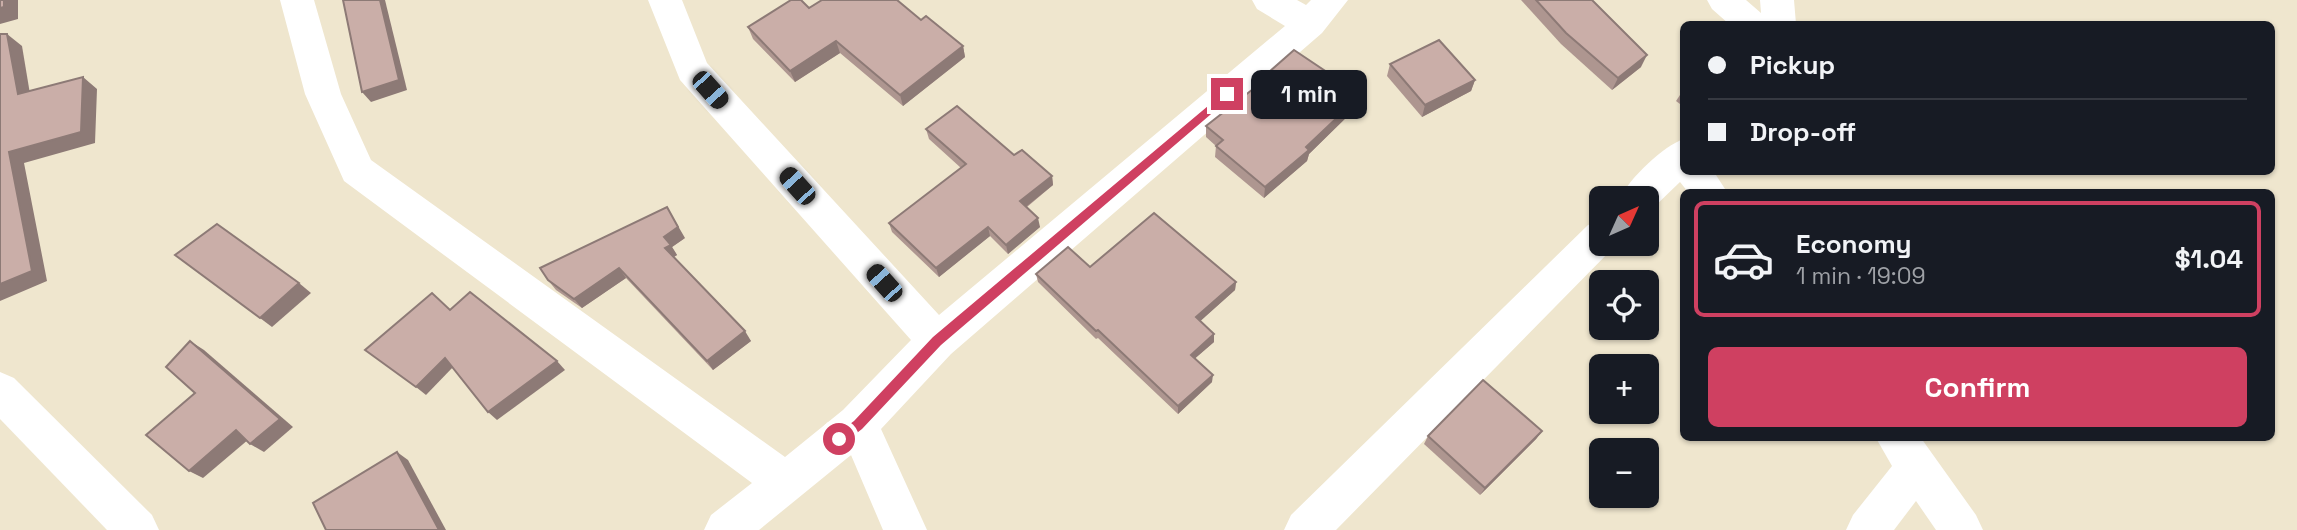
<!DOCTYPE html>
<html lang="en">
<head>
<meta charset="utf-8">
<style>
	:root { --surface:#171b24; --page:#242831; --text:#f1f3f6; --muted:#9ea1a6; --line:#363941; --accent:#cf4061 }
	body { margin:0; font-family:"Space Grotesk",sans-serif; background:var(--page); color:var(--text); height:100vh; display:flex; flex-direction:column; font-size:26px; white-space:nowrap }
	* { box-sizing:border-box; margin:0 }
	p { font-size:23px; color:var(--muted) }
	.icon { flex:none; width:38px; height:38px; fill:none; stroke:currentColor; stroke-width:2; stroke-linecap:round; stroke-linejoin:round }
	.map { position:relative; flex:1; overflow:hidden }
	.side { position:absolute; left:1680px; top:189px; width:595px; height:252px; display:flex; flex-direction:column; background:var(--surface); border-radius:10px; box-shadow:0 2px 5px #0004 }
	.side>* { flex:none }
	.hud { position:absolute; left:1680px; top:21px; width:595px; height:154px; border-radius:10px; box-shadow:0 2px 5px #0004; display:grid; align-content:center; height:154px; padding:0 28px; background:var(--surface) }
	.needle { width:46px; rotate:45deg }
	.tools { position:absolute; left:1589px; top:186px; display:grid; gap:14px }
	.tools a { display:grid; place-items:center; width:70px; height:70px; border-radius:10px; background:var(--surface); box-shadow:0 2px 5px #0004; font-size:35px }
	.end { position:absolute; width:32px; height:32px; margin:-16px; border:9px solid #cf4061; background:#fff; box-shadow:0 0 0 4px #fff }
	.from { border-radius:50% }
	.bubble { position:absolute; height:49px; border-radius:10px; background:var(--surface); box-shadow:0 2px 5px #0004; font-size:23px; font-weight:600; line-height:49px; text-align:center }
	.car { position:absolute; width:21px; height:42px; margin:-21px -10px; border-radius:9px; box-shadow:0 0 5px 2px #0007; background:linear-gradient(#222 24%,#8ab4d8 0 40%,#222 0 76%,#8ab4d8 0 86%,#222 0) }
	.hud b { display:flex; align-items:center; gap:24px; height:66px; font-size:26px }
	.hud b+b { border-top:2px solid var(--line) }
	.hud i { width:18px; height:18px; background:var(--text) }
	ul { padding:12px 0 0; list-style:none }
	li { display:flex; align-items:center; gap:21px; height:116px; margin:0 14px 10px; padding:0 14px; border:4px solid var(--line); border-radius:10px }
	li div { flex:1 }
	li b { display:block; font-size:26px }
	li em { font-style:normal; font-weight:600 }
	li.selected { border-color:var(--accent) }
	li>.icon { width:63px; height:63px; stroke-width:1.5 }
	.cta { display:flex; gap:14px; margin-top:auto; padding:14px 28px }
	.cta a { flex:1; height:80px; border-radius:10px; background:var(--accent); color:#fff; font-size:28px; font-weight:600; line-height:80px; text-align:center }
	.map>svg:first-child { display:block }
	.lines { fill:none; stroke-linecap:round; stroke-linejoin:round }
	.minor { fill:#fff; fill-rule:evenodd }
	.wall { fill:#ae9690 }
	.shaded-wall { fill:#8d7a76 }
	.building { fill:#caaea8; stroke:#8d7a76; stroke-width:2 }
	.route { fill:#cf4061 }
</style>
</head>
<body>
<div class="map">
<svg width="2297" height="530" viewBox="0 0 2297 530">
	<rect width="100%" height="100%" fill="#efe6ce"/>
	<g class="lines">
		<!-- minor -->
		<g class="minor">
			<polygon points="280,0 314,0 341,94 371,160 785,457 843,410 911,340 680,80 648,0 682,0 707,63 939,315 1285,26 1257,9 1252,0 1297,0 1306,5 1311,0 1348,0 1322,33 951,354 881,429 927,530 883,530 851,455 759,530 704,530 711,515 752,483 344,181 305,94"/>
			<polygon points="1707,0 1746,0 1761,13 1760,0 1794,0 1796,24 1729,24 1712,9"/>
			<path d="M1684,139V172H1714L1727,192H1688L1680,182L1652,209L1647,211V198H1620C1630,178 1663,146 1684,139Z"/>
			<polygon points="1601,220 1601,243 1616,243 1614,247 1336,530 1284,530 1291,515 1588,225"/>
			<polygon points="0,372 14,378 152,515 159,530 107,530 0,419"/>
			<polygon points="1876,438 1921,438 1976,515 1983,530 1936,530 1916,501 1894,530 1846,530 1853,515 1892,466"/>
		</g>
	</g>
	<!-- wall -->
	<g class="wall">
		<polygon points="1521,0 1592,0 1641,67 1612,90 1561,44"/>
		<polygon points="809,8 921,20 963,46 965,57 903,106 840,53 795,82 753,39 748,27"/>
		<polygon points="1390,64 1475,80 1471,91 1422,117 1387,76"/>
		<polygon points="1260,80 1358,106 1309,154 1307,161 1264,198 1215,157 1216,146 1206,137 1206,126 1259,84"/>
		<polygon points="1684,89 1684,107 1676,101"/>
		<polygon points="926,129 1014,155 1052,176 1053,185 1027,207 1040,227 1008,254 990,236 939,277 892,232 889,223 961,168 929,139"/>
		<polygon points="685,238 672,247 677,255 674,257 751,341 713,370 626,278 582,308 556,290 548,280"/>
		<polygon points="1036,274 1236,282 1235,290 1200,321 1214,342 1195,358 1212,382 1178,414 1098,338 1096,339 1038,282"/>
		<polygon points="1542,431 1536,439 1480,495 1424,444 1428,436"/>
	</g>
	<!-- shaded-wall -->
	<g class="shaded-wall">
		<polygon points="4,0 18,0 18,19 0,24 0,8"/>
		<polygon points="380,0 385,0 407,90 371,102 362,92"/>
		<polygon points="7,34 22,46 32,106 18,94"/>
		<polygon points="836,41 840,53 795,82 790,71"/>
		<polygon points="963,46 965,57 903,106 900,95"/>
		<polygon points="1647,55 1641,67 1612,90 1618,78"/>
		<polygon points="83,77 97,89 95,143 24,163 47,281 0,301 0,284 9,152"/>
		<polygon points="1475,80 1471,91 1422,117 1425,105"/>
		<polygon points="1361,95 1358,106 1309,154 1307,161 1264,198 1265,187"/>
		<polygon points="1052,176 1053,185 1022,210 1020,201"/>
		<polygon points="667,207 685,238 672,247 677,255 672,258 665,248 664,237"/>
		<polygon points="1038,218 1040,227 1008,254 1006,245"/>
		<polygon points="988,227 990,236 939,277 936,268"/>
		<polygon points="619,268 626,278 582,308 574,299"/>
		<polygon points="1236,282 1235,290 1196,325 1196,317"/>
		<polygon points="299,283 311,293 272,327 260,318"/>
		<polygon points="745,331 751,341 713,370 707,361"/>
		<polygon points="1214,334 1214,342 1191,362 1191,355"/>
		<polygon points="190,341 204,350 293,427 264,452 250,444"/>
		<polygon points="445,358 454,366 426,395 416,387"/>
		<polygon points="557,361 565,370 497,420 488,412"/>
		<polygon points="1213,375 1212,382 1178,414 1178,406"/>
		<polygon points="236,430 249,439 203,478 189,471"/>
		<polygon points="1542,431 1536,439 1480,495 1485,488"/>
		<polygon points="397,452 408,460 446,530 439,530"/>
	</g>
	<!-- building -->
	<g class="building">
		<polygon points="0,0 4,0 4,7 0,8"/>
		<polygon points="343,0 380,0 399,80 362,92"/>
		<polygon points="791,0 801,0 809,8 822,0 897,0 921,20 926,16 963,46 900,95 836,41 790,71 748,27"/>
		<polygon points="1536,0 1592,0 1647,55 1618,78 1566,33"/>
		<polygon points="0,34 7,34 18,94 83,77 81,132 9,152 32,271 0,284"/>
		<polygon points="1439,40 1475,80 1425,105 1390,64"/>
		<polygon points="1294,50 1361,95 1306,147 1309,150 1265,187 1216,146 1223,140 1206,126 1262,82 1260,80"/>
		<polygon points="957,106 1014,155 1022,150 1052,176 1020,201 1038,218 1006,245 988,227 936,268 889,223 966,164 926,129"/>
		<polygon points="667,207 678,227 664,237 671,245 665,248 745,331 707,361 619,268 574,299 548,280 540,268"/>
		<polygon points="1154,213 1236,282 1196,317 1214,334 1191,355 1213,375 1178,406 1098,330 1096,331 1036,274 1068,247 1090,267"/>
		<polygon points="217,224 299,283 260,318 175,255"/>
		<polygon points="470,292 557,361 488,412 445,358 416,387 365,350 432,293 450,310"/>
		<polygon points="190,341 280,419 250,444 236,430 189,471 146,435 195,393 166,367"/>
		<polygon points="1483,380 1542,431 1485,488 1428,436"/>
		<polygon points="397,452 439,530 326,530 313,503"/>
	</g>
	<!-- route -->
	<polygon class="route" points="1227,90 1232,94 1231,97 941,345 862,429 844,443 835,443 835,435 854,421 933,337"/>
</svg>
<div class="tools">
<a><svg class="needle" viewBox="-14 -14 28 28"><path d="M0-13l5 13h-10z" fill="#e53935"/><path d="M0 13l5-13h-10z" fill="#9ea1a6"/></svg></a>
<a><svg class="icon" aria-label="locate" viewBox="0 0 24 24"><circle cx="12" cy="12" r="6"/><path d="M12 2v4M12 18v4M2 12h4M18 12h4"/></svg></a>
<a>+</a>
<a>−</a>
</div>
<i class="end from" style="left:839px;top:439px"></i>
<i class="end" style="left:1227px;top:94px"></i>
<div class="bubble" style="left:1251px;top:70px;width:116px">1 min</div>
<i class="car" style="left:710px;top:90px;rotate:138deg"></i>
<i class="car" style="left:797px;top:186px;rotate:318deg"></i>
<i class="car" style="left:884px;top:283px;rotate:318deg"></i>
<div class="hud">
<b><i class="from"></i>Pickup</b>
<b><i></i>Drop-off</b>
</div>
<section class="side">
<ul>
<li class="selected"><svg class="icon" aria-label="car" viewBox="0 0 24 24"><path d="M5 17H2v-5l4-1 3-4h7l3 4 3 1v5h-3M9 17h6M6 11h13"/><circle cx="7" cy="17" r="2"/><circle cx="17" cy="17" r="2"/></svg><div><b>Economy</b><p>1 min · 19:09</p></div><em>$1.04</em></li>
</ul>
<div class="cta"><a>Confirm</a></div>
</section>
</div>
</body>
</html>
